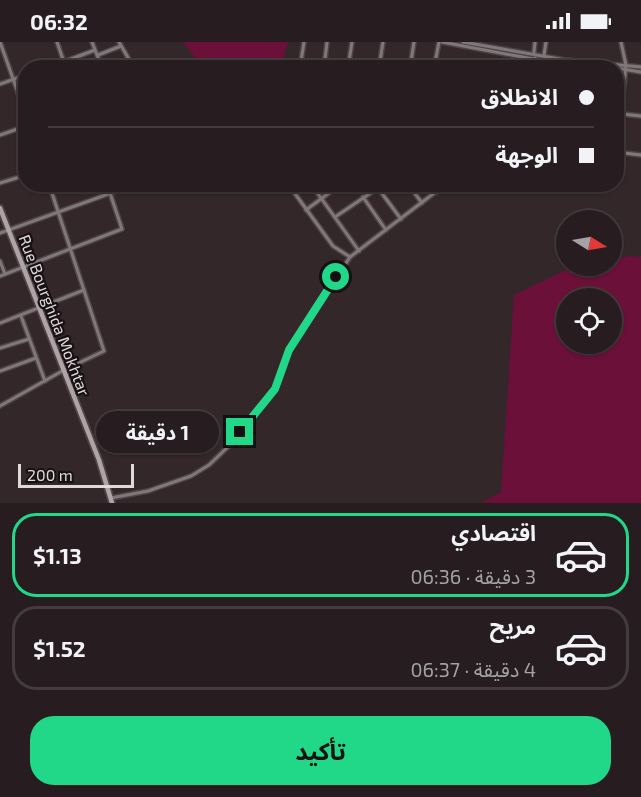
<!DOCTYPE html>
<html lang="ar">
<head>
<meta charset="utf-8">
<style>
	:root { --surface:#271d20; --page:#332a2d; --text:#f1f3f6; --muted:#a4a2a5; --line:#433b3e; --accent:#20d887 }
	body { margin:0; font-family:"Exo 2","Noto Sans Arabic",sans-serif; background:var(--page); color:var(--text); direction:rtl; height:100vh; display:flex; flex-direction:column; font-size:22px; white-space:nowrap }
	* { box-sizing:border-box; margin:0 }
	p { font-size:20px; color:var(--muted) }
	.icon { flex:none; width:33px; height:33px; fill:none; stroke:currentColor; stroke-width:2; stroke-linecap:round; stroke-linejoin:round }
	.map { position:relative; height:461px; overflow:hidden; direction:ltr }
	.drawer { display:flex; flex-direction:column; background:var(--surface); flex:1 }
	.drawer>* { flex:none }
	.banner { position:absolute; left:18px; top:18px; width:606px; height:132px; border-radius:24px; box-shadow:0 2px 4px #0004,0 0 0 2px var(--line); direction:rtl; display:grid; align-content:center; height:132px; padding:0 30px; background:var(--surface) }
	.needle { width:39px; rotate:101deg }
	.controls { position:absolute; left:556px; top:168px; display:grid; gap:12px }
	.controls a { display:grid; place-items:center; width:66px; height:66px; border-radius:50%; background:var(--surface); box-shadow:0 2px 4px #0004,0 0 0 2px var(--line); font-size:30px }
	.scale { position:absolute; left:18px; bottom:15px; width:116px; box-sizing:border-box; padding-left:6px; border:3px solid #e1d8da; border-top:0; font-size:16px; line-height:21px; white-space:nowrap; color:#e1d8da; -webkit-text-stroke:4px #171113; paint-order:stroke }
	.end { position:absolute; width:27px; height:27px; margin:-14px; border:8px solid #20d887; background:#111; box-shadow:0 0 0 3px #111 }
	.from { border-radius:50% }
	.bubble { position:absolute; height:42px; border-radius:21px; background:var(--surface); box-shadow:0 2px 4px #0004,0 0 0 2px var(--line); font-size:20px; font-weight:700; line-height:42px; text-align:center; direction:rtl }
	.banner b { display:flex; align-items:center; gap:21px; height:57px; font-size:22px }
	.banner b+b { border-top:2px solid var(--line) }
	.banner i { width:15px; height:15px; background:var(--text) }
	ul { padding:10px 0 0; list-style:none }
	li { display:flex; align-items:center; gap:18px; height:84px; margin:0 12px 9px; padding:0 18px; border:3px solid var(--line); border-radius:24px }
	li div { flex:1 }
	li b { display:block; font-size:22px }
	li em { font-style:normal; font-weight:700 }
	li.active { border-color:var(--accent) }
	li>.icon { width:54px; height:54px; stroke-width:1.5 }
	.primary-button { display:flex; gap:12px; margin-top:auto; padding:12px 30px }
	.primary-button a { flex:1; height:69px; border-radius:24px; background:var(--accent); color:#111; font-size:24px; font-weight:700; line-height:69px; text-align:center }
	.status { display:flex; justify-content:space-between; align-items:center; height:42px; padding:0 30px; background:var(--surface); direction:ltr }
	.status svg { height:16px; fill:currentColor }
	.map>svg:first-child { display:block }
	.green { fill:#6a1039; fill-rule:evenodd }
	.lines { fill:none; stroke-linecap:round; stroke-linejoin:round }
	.street-casing { stroke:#504346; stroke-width:6 }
	.secondary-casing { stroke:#504346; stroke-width:8 }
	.street { stroke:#7f787a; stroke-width:3 }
	.secondary { stroke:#afa3a7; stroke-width:4.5 }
	.route { stroke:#20d887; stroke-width:8 }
	.labels { text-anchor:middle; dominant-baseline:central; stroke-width:4.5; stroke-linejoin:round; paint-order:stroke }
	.street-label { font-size:16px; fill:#e1d8da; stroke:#171113 }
</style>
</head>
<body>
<div class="status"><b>06:32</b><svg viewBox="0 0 49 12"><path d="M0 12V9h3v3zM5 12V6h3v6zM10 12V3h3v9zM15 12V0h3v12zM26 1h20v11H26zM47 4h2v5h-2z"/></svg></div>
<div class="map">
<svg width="641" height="461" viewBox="0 0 641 461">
	<rect width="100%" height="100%" fill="#34272a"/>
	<!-- green -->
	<g class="green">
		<polygon points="183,0 288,0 281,25 203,26"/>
		<path d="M633,214L641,215V461H481L501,450L514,253L574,224H612V217ZM567,256H612V302H567Z"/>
	</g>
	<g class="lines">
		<defs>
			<g id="street">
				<polyline points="0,0 26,73"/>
				<polyline points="57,0 66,26"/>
				<polyline points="92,0 102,26"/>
				<polyline points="119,0 134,26"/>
				<polyline points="442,0 560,22 605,26"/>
				<polyline points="463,0 565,18 641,25"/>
				<polyline points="534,10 535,0"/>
				<polyline points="98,13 121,4"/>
				<polyline points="544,13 546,0"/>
				<polyline points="47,26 95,8"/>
				<polyline points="300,26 304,0"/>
				<polyline points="324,26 327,0"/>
				<polyline points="348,26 352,0"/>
				<polyline points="379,26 383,0"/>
				<polyline points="410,26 414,0"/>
				<polyline points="434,26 439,0"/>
				<polyline points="533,26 535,16"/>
				<polyline points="616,26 641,30"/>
				<polyline points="0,42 26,33"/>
				<polyline points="622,72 641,74"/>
				<polyline points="0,93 26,84"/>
				<polyline points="616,110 641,113"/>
				<polyline points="617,110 626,23 621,0"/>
				<polyline points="0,141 26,133"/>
				<polyline points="288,142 333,204 350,215"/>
				<polyline points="311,142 359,209"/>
				<polyline points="375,142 401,177"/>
				<polyline points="408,142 422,161"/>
				<polyline points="431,142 437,150"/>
				<polyline points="363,155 386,188"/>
				<polyline points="306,168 341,142"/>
				<polyline points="335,175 378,146"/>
				<polyline points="0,191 136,142"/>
				<polyline points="0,219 5,232"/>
				<polyline points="0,234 122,187 107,142"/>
				<polyline points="21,274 45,339"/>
				<polyline points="0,281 84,248"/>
				<polyline points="0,306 29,297"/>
				<polyline points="0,329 36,316"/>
				<polyline points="0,364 64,328 104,309 49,142"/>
				<polyline points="111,456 148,449 191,434 209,423 232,401 275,347 289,308 350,215 446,142"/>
			</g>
			<polyline id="secondary" points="0,166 99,418 112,461"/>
		</defs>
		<!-- street casing -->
		<use href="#street" class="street-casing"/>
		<!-- secondary casing -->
		<use href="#secondary" class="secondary-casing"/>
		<!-- street -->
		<use href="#street" class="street"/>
		<!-- secondary -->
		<use href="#secondary" class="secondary"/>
	</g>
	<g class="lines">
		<!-- route -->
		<polyline class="route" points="240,390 275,347 289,308 336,235"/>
	</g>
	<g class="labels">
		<!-- street labels -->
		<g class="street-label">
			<text transform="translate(55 273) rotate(69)">Rue Bourghida Mokhtar</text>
		</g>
	</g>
</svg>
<div class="controls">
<a><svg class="needle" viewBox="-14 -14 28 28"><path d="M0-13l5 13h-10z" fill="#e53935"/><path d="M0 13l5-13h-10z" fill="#a4a2a5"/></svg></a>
<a><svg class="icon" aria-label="locate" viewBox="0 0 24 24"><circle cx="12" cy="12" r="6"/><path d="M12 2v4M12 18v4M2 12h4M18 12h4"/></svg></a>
</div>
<div class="scale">200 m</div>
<i class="end from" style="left:336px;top:235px"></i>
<i class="end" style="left:240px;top:390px"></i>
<div class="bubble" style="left:96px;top:369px;width:123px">1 دقيقة</div>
<div class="banner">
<b><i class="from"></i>الانطلاق</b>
<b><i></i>الوجهة</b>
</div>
</div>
<section class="drawer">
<ul>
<li class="active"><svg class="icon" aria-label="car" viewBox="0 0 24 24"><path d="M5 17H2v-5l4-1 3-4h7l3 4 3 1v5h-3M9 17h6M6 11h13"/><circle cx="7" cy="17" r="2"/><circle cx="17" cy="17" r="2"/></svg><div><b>اقتصادي</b><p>3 دقيقة · 06:36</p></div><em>$1.13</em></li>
<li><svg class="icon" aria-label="car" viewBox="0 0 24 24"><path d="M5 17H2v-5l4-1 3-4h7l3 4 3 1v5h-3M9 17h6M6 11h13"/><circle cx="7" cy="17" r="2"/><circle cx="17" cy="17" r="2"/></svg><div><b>مريح</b><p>4 دقيقة · 06:37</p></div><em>$1.52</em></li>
</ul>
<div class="primary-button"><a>تأكيد</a></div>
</section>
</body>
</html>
